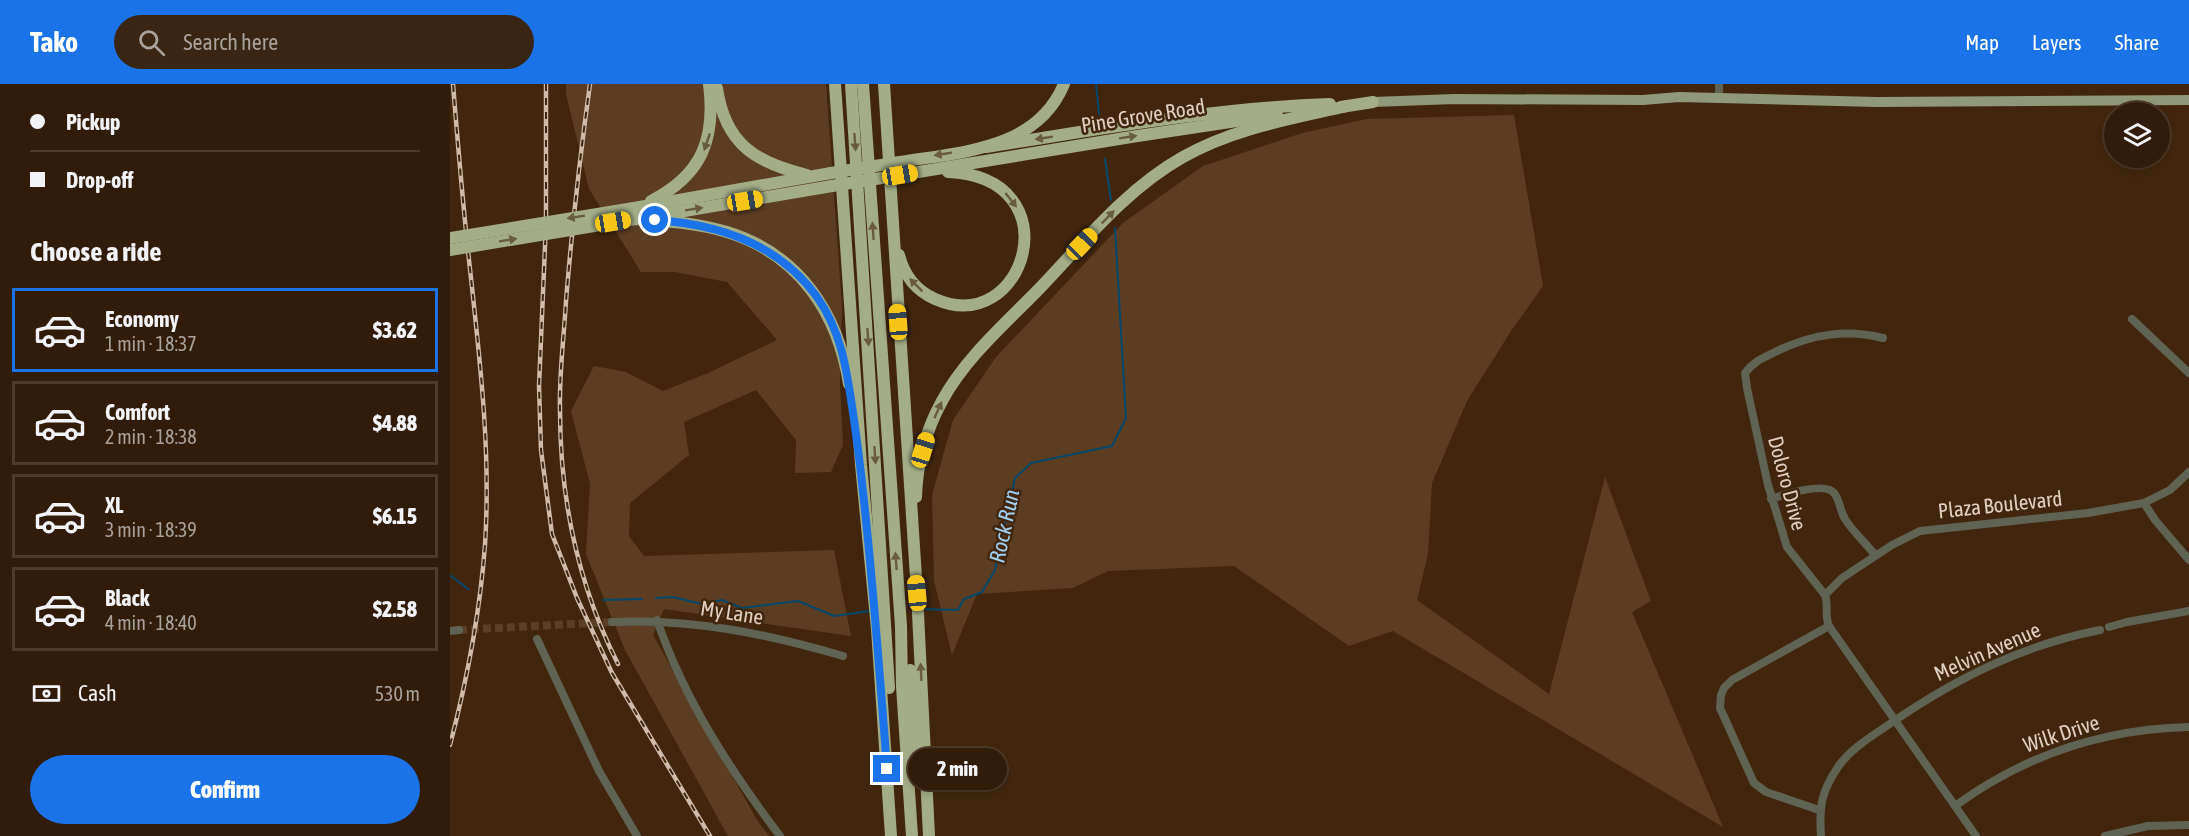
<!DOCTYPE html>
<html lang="en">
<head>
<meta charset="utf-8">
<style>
	:root { --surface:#311c0a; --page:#392513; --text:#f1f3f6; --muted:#a8a19c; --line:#4c3a2b; --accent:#1a73e8 }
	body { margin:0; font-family:"Asap Condensed",sans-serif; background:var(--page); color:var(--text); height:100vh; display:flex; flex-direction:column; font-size:22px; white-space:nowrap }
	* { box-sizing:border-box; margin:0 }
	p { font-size:20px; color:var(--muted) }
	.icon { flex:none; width:33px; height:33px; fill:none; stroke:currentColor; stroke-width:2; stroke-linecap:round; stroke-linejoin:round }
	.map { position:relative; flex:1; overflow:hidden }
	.drawer { display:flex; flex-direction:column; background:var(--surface); width:450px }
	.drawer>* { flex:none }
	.hud { display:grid; align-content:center; height:132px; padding:0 30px; background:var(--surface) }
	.tools { position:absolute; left:1654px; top:18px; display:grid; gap:12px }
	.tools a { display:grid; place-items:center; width:66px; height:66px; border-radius:50%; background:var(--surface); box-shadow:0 3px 9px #0003,0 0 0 2px var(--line); font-size:30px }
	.end { position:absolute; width:27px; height:27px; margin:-14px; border:8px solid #1a73e8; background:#fff; box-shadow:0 0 0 3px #fff }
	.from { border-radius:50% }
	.bubble { position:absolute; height:42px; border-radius:21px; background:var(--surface); box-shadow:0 3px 9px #0003,0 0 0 2px var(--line); font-size:20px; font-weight:800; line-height:42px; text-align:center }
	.car { position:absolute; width:18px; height:36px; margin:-18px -9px; border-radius:8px; box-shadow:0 0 4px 2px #0007; background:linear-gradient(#f5c518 24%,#345 0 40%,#f5c518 0 76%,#345 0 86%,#f5c518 0) }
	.hud b { display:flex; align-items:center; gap:21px; height:57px; font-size:22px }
	.hud b+b { border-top:2px solid var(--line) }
	.hud i { width:15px; height:15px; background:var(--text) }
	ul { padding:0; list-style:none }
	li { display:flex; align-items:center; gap:18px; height:84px; margin:0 12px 9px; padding:0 18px; border:3px solid var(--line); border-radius:0px }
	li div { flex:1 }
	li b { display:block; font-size:22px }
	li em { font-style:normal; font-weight:800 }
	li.active { border-color:var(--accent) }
	li>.icon { width:54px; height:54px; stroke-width:1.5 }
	h2 { padding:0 30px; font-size:27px; line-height:72px }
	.pay { display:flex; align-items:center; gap:15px; height:66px; padding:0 30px; font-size:22px }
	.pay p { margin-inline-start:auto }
	.action { display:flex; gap:12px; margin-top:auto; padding:12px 30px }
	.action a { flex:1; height:69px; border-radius:36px; background:var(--accent); color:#fff; font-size:24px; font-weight:800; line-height:69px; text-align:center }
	header { display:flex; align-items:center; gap:36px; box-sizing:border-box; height:84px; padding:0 30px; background:var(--accent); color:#fff }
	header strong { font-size:28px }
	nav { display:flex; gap:33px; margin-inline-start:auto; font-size:21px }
	.search { width:420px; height:54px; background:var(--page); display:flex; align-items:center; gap:15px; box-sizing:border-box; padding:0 21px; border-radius:33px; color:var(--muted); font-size:22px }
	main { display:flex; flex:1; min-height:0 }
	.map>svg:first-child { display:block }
	.green { fill:#5c3d22 }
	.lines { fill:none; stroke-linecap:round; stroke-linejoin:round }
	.stream { stroke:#03486c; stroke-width:2 }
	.minor-tunnel { stroke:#593f28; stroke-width:8; stroke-dasharray:8 4; stroke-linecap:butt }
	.minor { stroke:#5f6353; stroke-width:8 }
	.major { stroke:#8f9878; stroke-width:10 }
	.highway { stroke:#a3ad86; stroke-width:12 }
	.rail-casing { stroke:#cebbac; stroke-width:4.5 }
	.rail { stroke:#41260d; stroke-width:2; stroke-dasharray:7; stroke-linecap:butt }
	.highway-bridge { stroke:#a3ad86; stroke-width:12 }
	.oneway { fill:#685c3d }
	.route { stroke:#1a73e8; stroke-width:8 }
	.labels { text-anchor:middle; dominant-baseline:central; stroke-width:5; stroke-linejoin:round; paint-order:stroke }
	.street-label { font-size:21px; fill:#e1cfc1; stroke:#41260d }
	.water-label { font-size:22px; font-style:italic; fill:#a0cff2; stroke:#41260d }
</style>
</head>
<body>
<header>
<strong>Tako</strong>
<div class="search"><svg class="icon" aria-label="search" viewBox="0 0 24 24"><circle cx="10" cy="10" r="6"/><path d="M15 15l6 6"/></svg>Search here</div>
<nav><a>Map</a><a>Layers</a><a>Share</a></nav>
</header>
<main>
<section class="drawer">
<div class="hud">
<b><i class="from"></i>Pickup</b>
<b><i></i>Drop-off</b>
</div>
<h2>Choose a ride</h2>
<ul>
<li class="active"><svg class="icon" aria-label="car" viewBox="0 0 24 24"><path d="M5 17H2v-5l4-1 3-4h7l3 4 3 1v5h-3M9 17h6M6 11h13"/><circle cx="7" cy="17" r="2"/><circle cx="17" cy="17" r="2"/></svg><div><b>Economy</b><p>1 min · 18:37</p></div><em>$3.62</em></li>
<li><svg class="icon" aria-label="car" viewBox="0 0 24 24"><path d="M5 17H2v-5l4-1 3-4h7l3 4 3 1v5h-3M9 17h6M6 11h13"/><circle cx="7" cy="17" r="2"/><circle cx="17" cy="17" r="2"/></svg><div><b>Comfort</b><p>2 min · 18:38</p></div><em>$4.88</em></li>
<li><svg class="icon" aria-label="car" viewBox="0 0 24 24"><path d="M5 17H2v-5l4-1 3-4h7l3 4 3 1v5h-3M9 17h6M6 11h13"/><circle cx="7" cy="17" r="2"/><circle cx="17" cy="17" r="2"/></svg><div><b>XL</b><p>3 min · 18:39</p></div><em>$6.15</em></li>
<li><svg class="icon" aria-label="car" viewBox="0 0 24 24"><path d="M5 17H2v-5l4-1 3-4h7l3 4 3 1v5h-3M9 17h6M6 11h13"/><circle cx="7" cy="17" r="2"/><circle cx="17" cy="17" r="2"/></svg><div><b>Black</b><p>4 min · 18:40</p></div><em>$2.58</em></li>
</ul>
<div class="pay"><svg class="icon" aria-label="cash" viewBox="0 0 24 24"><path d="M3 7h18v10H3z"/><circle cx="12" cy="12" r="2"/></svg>Cash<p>530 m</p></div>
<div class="action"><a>Confirm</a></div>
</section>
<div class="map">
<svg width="1739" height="752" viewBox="0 0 1739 752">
	<rect width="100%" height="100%" fill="#41260d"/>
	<!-- green -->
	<g class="green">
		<polygon points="116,0 376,0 392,223 390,299 393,361 381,388 345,389 346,356 306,306 234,338 239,371 180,419 179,452 194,472 384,466 401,552 214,525 203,551 307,736 319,752 278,752 175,566 136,470 140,400 121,327 144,282 176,288 213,307 258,289 327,256 277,198 225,188 191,188 139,105 116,10"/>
		<polygon points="1064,31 1093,202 1061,247 1017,317 982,399 978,470 967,516 1099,610 1155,393 1201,517 1182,528 1273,743 943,547 899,562 784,482 658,487 623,504 527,510 502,571 484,497 482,411 503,336 546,273 673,139 753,82 852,49 917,35"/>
	</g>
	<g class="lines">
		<!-- stream -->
		<g class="stream">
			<polyline points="646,0 649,30"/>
			<polyline points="655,75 661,116"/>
			<polyline points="0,491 18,505"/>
			<polyline points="206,514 223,513 252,520 272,516 292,524 348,517 384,532 420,527"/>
			<polyline points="153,516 192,515"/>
			<polyline points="471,525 508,526 514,515 532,508 545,486 565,394 581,379 662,362 676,334 665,144"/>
		</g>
		<!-- minor-tunnel -->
		<polyline class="minor-tunnel" points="9,546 162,538"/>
		<!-- minor -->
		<g class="minor">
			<polyline points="1269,14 1269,0"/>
			<polyline points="1682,235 1739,289"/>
			<path d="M1433,254C1396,245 1364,250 1329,266C1314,274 1306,275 1295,289L1297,304L1318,401L1337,463L1375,511C1379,521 1374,531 1379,542L1526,752"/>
			<path d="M1321,415C1333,411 1375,397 1384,409C1390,416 1390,427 1395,435C1403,448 1416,459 1425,471"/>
			<polyline points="1694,419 1705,436 1739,476"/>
			<polyline points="1375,511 1392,494 1442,461 1470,447 1638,429 1694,419 1720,406 1739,388"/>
			<path d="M207,536C234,615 280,686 330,752"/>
			<path d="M162,538C242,534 317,550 393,572"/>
			<polyline points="1659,543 1677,538 1739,527"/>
			<polyline points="0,547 9,546"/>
			<polyline points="87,555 149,687 187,752"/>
			<path d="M1505,722C1575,671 1653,645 1739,643"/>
			<polyline points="1369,726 1316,708 1304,699 1270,624 1271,611 1274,604 1282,596 1379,542"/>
			<path d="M1371,752C1369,723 1371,708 1388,683C1402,663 1424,651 1444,637C1509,593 1573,561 1650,546"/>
			<polyline points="1655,752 1698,742 1739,741"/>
		</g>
		<!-- major -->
		<polyline class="major" points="923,18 1004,15 1193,16 1229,13 1427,18 1739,16"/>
		<!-- highway -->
		<g class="highway">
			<polyline points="385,0 411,381 427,545 441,752"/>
			<polyline points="401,0 439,604"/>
			<polyline points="413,0 451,542 452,602 462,752"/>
			<polyline points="434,0 467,509 479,752"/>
			<path d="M267,4C275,60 306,79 357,91"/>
			<polyline points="891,23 923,18"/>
			<path d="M536,63C651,45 764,24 880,20"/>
			<path d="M450,78C510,68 587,66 614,0"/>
			<polyline points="450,91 681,53 827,31"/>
			<path d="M201,117C252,91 266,55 259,0"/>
			<polyline points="184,124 381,89"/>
			<polyline points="205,132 382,102"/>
			<path d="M186,135C217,137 247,139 277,148C349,170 388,229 399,300"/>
			<path d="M449,171C454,191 465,206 485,215C576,255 624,93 498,88"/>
			<path d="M466,413C467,380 476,346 492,317C515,274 556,239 590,204C634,158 676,105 733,73C784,44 841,35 897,22"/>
			<polyline points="460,586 468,667"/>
		</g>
		<defs>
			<g id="rail">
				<polyline points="96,0 96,139 89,302 91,366 102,450 127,514 162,589 260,752"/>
				<path d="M140,0C130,72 122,144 116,217C114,253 109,289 110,326C110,414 128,501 168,580"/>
				<path d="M0,661C17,596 30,528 35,461C41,368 30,277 20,185C13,123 8,62 3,0"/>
			</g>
		</defs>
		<!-- rail casing -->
		<use href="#rail" class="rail-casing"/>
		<!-- rail -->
		<use href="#rail" class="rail"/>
		<!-- highway-bridge -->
		<g class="highway-bridge">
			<polyline points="381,89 450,78"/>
			<polyline points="382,102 450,91"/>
			<polyline points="0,154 184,124"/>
			<polyline points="0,166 186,135"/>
		</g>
	</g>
	<!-- one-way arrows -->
	<defs><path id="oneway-solid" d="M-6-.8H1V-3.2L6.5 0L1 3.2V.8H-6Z" transform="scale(1.5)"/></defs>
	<g class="oneway">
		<use href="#oneway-solid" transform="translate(678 53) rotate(-9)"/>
		<use href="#oneway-solid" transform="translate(594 54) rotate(171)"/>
		<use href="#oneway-solid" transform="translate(257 58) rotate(109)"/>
		<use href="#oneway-solid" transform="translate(405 58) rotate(86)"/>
		<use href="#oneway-solid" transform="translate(493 70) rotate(171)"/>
		<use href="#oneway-solid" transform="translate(561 116) rotate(52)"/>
		<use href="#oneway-solid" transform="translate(244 125) rotate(-9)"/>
		<use href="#oneway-solid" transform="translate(126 133) rotate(171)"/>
		<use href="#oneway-solid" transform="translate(658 133) rotate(-46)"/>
		<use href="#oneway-solid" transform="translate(423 147) rotate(-94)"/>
		<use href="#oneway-solid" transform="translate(58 156) rotate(-9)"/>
		<use href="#oneway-solid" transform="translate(466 201) rotate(-135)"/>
		<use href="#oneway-solid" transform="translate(418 253) rotate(86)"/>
		<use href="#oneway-solid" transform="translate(488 326) rotate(-66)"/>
		<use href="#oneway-solid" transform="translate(425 371) rotate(86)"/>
		<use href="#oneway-solid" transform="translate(446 477) rotate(-94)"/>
		<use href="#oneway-solid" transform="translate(471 588) rotate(-93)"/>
	</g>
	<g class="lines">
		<!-- route -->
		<path class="route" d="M205,136C268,140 329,160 367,213C392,248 397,288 403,329C409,368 413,406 417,446C425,525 431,605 437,685"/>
	</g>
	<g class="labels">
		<!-- street labels -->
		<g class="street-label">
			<text transform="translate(693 31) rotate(-9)">Pine Grove Road</text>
			<text transform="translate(1338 399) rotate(75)">Doloro Drive</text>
			<text transform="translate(1550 420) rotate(-6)">Plaza Boulevard</text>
			<text transform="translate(282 528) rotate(9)">My Lane</text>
			<text transform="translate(1537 567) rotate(-24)">Melvin Avenue</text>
			<text transform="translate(1611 649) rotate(-18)">Wilk Drive</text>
		</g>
		<!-- water labels -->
		<g class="water-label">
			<text transform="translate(554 442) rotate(-78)">Rock Run</text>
		</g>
	</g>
</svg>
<div class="tools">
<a><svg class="icon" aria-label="layers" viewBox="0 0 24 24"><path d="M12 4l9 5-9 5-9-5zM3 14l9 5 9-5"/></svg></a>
</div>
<i class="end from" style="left:205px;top:136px"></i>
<i class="end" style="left:437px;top:685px"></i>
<div class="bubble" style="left:458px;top:664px;width:99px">2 min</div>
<i class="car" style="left:450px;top:91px;rotate:81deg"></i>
<i class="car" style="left:295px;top:117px;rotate:81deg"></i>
<i class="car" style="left:163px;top:138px;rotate:81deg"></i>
<i class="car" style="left:632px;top:160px;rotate:44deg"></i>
<i class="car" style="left:448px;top:238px;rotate:356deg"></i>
<i class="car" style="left:473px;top:366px;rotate:17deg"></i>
<i class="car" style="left:467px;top:509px;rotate:355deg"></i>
</div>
</main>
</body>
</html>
